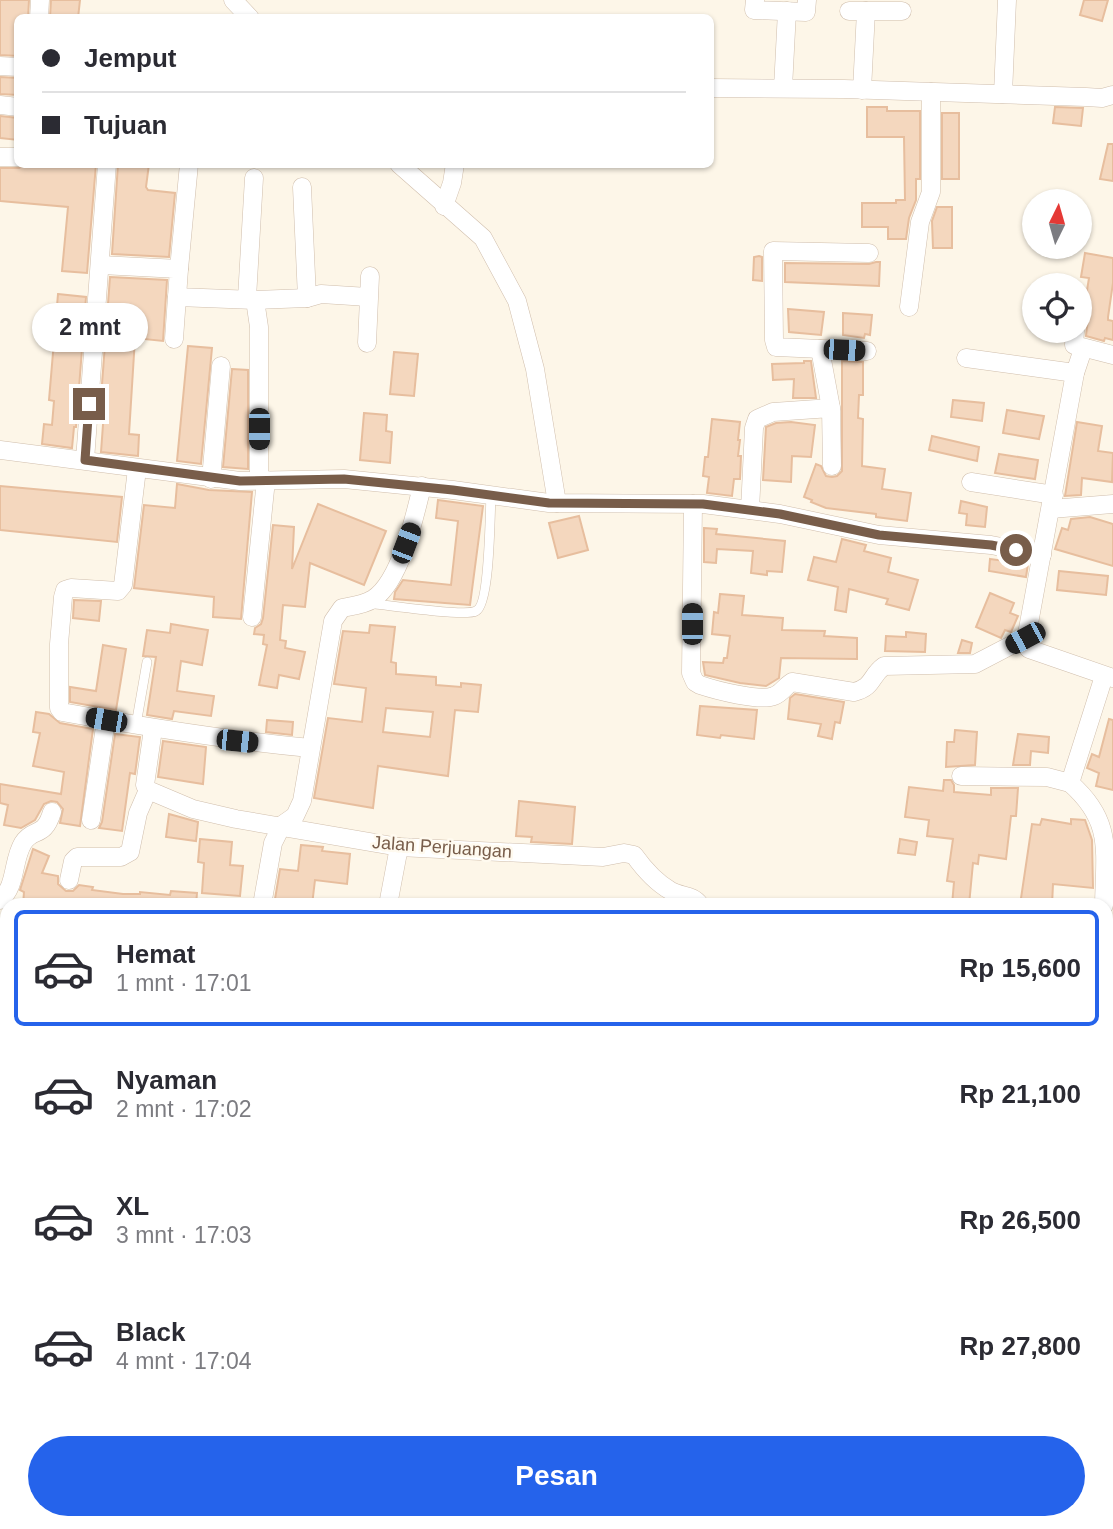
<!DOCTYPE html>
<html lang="id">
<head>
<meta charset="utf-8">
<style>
	:root { --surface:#fff; --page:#f2f2f3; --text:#2b2b33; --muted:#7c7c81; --line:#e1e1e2; --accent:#2563eb }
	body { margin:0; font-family:Helvetica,sans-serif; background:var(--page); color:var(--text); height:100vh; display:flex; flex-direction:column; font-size:26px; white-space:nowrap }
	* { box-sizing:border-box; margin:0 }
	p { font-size:23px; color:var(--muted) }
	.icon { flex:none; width:38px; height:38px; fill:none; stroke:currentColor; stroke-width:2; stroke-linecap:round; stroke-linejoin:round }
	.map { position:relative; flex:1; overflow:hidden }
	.sheet { position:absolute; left:0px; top:898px; width:1113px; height:632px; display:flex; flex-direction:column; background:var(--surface); border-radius:21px 21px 0 0; box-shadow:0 2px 5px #0004 }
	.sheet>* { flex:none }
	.top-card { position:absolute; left:14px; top:14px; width:700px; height:154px; border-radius:10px; box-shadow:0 2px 5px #0004; display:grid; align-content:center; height:154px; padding:0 28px; background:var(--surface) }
	.needle { width:46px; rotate:5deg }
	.tools { position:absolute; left:1022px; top:189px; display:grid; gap:14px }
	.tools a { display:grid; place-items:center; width:70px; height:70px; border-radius:50%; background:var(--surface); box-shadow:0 2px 5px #0004; font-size:35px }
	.end { position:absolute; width:32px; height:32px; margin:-16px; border:9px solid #785d4a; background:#fff; box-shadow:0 0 0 4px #fff }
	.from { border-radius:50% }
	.bubble { position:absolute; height:49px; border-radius:24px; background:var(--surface); box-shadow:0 2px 5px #0004; font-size:23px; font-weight:700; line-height:49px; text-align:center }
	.car { position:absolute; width:21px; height:42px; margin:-21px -10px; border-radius:9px; box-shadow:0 0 5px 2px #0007; background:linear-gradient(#222 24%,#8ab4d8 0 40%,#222 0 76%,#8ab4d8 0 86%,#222 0) }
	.top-card b { display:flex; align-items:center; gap:24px; height:66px; font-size:26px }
	.top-card b+b { border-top:2px solid var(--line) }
	.top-card i { width:18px; height:18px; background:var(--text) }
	ul { padding:12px 0 0; list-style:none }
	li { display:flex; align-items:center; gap:21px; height:116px; margin:0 14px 10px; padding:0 14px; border:4px solid transparent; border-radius:10px }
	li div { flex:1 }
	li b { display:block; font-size:26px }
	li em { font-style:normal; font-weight:700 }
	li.active { border-color:var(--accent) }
	li>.icon { width:63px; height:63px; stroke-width:1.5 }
	.button { display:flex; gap:14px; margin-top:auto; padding:14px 28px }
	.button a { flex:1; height:80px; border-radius:42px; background:var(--accent); color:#fff; font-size:28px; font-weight:700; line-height:80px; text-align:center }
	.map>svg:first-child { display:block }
	.building { fill:#f4d7be; stroke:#e7be9e; stroke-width:2; fill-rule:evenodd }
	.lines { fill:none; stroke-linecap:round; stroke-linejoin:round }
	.lane-casing { stroke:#d0beac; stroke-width:10 }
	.street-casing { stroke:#d0beac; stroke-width:19 }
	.lane { stroke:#fff; stroke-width:9 }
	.street { stroke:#fff; stroke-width:18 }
	.route { stroke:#785d4a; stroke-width:9 }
	.labels { text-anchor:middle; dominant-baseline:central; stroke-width:5; stroke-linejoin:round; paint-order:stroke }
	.street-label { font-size:18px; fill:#785d4a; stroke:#fffaef }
</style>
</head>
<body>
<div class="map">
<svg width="1113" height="1529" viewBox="0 0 1113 1529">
	<rect width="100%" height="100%" fill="#fdf6e8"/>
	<!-- building -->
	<g class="building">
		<polygon points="0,0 29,0 28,18 18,18 18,56 0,55"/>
		<polygon points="51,0 80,0 78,18 50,18"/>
		<polygon points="1084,0 1108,0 1102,21 1080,15"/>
		<polygon points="0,77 18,78 18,95 0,94"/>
		<polygon points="867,107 887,107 887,111 920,111 920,179 916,179 916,200 909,218 906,239 888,239 888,227 862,227 862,203 896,203 896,200 905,200 904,137 867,137"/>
		<polygon points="1055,107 1083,108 1081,126 1053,123"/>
		<rect x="942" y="113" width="17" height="66"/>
		<polygon points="0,116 18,118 18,140 0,138"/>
		<polygon points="1108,144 1113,144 1113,181 1100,179"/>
		<polygon points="26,164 96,164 87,273 62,271 68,207 0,201 0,168 19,168"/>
		<polygon points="118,164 149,164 146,187 148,190 175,193 169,257 112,254"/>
		<polygon points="937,207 952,207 952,248 933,248 932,221"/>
		<polygon points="1085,253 1113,258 1113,283 1108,317 1108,320 1113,321 1113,340 1105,338 1104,341 1086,336 1089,310 1084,309 1089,278 1081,277"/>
		<polygon points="759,256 762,257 762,281 753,280 754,257"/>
		<polygon points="876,262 880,262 879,286 785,282 785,263 869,264"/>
		<polygon points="110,277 167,280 163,341 135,338 129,434 139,435 138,456 101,452 104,411 100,411"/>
		<polygon points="58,294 86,297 76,427 74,427 72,448 42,444 44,424 52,425 54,401 49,400"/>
		<polygon points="788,309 824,312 821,335 789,332"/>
		<polygon points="843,313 872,315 870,335 865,334 864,338 843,335"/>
		<polygon points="188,346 212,348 201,464 177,461"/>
		<polygon points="394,352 418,354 414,396 390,394"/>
		<polygon points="804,361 811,361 816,398 793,398 794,379 773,380 772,364 804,363"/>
		<polygon points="842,361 863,362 863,395 859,395 858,418 863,419 862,466 885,469 882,489 911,493 907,521 876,517 876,514 826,508 811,502 812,500 804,497 816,464 821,466 826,476 832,477 837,476 842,471"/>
		<polygon points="232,369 248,370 248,469 223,467"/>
		<polygon points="953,400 984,403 982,421 951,417"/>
		<polygon points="1007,410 1044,416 1039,439 1003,433"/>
		<polygon points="364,413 387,415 386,431 392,432 390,463 360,460"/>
		<polygon points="712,419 740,422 738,440 740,440 738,456 741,456 740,479 734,479 732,496 707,493 709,477 703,476 705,457 708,457"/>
		<polygon points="791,422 815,425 811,457 792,456 791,482 763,480 766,427 776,423"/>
		<polygon points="1077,422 1102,426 1098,451 1113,453 1112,482 1082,478 1081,495 1065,496"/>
		<polygon points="932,436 979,447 977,461 929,450"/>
		<polygon points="999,454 1038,460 1035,479 995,473"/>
		<polygon points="177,484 209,490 252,492 241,619 213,617 214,597 134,588 144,505 175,508"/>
		<polygon points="0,486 122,497 117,542 0,530"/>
		<polygon points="438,500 483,506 470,605 394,599 395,592 403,580 451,585 458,521 436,518"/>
		<polygon points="961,501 987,507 985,527 966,525 967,514 959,513"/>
		<polygon points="318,504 386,531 364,585 310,563 305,607 283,605 280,640 286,641 285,648 305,652 299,679 279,675 277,688 259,685 267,645 263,644 264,635 254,634 255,628 261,624 263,618 273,525 294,527 292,569"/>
		<polygon points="579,516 588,550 558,558 549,523"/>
		<polygon points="1090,517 1113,524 1113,566 1055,549 1062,528 1068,530 1071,519"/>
		<polygon points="704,528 717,529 716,534 785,541 782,572 767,571 767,575 751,573 753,551 717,549 716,563 704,562"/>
		<polygon points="842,539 866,545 864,551 891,558 888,572 918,580 909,610 886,604 888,599 849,589 846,612 835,610 838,587 808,580 814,557 836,562"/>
		<polygon points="990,559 1028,564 1026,577 989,571"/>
		<polygon points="1059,571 1108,576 1106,595 1057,590"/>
		<polygon points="990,593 1014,603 1010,613 1018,616 1011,632 1005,630 1001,638 976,627"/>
		<polygon points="720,594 744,596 742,615 783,618 782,630 825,631 824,636 857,638 857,659 781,658 779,678 766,686 740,683 705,675 703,662 723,663 724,658 727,658 730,636 712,634 714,612 718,613"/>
		<polygon points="74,600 101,601 99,621 73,618"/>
		<polygon points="171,624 208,630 202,665 181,661 177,691 214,696 211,716 174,711 172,719 147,715 156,657 143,656 147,630 170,633"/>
		<path d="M370,625L395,627L391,662L396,663V674L436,677V685L461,687V683L481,685L478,712L455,710L448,776L378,766L373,808L314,798L328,718L362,722L366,688L334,684L343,631L369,633ZM386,708L433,712L430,737L383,732Z"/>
		<polygon points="906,632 926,634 925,652 885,651 886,636 906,637"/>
		<polygon points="962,640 972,643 970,653 958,653"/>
		<polygon points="103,645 126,649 116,710 70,702 70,687 96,691"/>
		<polygon points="795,694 844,702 840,723 835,722 832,739 818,736 821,724 788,719 790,698"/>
		<polygon points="700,706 757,710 754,739 721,735 720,738 697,735"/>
		<polygon points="36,712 49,714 60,723 93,729 80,826 60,823 63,809 57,802 51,801 44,804 35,820 21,828 4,825 8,805 0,803 0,784 61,794 64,772 33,766 40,733 33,732"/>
		<polygon points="1109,719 1113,720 1113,790 1096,786 1099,773 1087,768 1092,754 1099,757"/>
		<polygon points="267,720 293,722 292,735 266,732"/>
		<polygon points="955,730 977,732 975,765 946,767 947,742 954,742"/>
		<polygon points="115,734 140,737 135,774 130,773 122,831 99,828 102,822"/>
		<polygon points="1018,734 1049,737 1048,753 1031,751 1030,765 1013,765"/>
		<polygon points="163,741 206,747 203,784 158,777"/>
		<polygon points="944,780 951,780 954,785 954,792 991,795 991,788 1018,788 1016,816 1011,816 1006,859 979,855 978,864 973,863 969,905 952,905 954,882 947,881 953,839 927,836 929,820 905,817 909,787 943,791"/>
		<polygon points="519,801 575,807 572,844 531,842 532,837 516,836"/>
		<polygon points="169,814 198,822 196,841 166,837"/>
		<polygon points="1042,819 1071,824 1071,819 1085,820 1092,840 1093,888 1053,884 1052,905 1020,905 1032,824 1040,825"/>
		<polygon points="200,839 232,842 230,865 243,866 240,896 202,893 204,863 198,862"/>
		<polygon points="900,839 917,842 915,855 898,853"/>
		<polygon points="301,845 323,847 322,851 350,854 347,884 315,880 312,905 274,905 280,869 298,871"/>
		<polygon points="33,849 49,856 42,873 58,876 58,884 66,891 73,891 79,885 93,887 92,890 123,894 140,894 140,892 170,895 171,891 197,893 196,905 94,905 59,900 58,905 23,905 24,892 20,890"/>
	</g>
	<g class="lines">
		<defs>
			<g id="lane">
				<path d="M368,603C386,605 465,617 476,611C490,605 490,512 491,494"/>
				<polyline points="136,725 147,662"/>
			</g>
			<g id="street">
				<polyline points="233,0 250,18"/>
				<polyline points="755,0 754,10 806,12 807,0"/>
				<polyline points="849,11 902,11"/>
				<polyline points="39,18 40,0"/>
				<polyline points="0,66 18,67"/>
				<polyline points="710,88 844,89 1086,97 1102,98 1113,95"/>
				<polyline points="783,88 787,11"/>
				<polyline points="862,90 866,11"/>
				<polyline points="1003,94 1007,0"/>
				<polyline points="0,105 18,107"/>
				<polyline points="0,157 18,157"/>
				<polyline points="399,164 483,238 517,301 535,369 557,503"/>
				<polyline points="302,187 307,298"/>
				<polyline points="444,206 452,183 455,164"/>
				<polyline points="101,265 179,269 177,297 255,300 259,327 259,480"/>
				<polyline points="179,269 189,164"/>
				<polyline points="247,298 254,178"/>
				<polyline points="255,300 307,298 321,294 368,297"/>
				<polyline points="909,307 920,222 931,192 931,92"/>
				<polyline points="1075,331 1074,345 1113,355"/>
				<polyline points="174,339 177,297"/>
				<polyline points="367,343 370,276"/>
				<polyline points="820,349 831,408"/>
				<polyline points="1083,349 1075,373 1025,645 1029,649 1113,678"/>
				<polyline points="867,351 776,347 774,340 773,251 869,253"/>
				<polyline points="966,358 1075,373"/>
				<polyline points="0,450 240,481 344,479 453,490 549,503 703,504 780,514 879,535 991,545 1042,555"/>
				<polyline points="85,460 107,164"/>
				<path d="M137,469L123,585L118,591L71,588L65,590L63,597L59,644V708L62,712C145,727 227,740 310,748"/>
				<polyline points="211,479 221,366"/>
				<polyline points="971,482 1054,495"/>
				<path d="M693,504L691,673L695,682L700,685C715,690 760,702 774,696C782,693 785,686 792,682L854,692C874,687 870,676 884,666L975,664L1025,638"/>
				<polyline points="1051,509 1113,504"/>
				<polyline points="750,510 754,428 757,419 773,412 831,408 832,466"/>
				<polyline points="252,617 266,480"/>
				<path d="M153,729L145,785L148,790L193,809L236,819L399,847L603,857L624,853L634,855C644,869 655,882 671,891C681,897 692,894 700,905"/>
				<polyline points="961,776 1047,777 1070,783"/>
				<polyline points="91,820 106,720"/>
				<polyline points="69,880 73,861 77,857 121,857 130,852 138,813 148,790"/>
				<path d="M0,900C17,886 12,861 23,843C33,827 44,839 52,812"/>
				<path d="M262,905L273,843L282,825L295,816L302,801L333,621L342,608C352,606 364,605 373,599C400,582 415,516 422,486"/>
				<polyline points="388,905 399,847"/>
				<path d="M1104,905C1105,850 1113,821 1070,783L1104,676"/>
				<polyline points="1106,934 1113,936"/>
				<polyline points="0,1003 7,1002"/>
				<polyline points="0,1138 7,1139"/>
				<polyline points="1106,1325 1113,1325"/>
				<polyline points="0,1338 3,1290"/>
				<polyline points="0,1373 7,1374"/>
				<polyline points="0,1519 7,1520"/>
				<polyline points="59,1522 67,1523"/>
				<polyline points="492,1522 492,1529"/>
				<polyline points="949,1525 986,1529"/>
			</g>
		</defs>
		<!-- lane casing -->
		<use href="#lane" class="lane-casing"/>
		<!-- street casing -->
		<use href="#street" class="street-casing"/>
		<!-- lane -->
		<use href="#lane" class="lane"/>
		<!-- street -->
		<use href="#street" class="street"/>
	</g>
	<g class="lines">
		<!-- route -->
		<polyline class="route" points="89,404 85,460 240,481 344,479 453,490 549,503 703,504 780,514 879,535 991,545 1016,550"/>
	</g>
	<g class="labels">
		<!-- street labels -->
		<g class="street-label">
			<text transform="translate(442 847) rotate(4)">Jalan Perjuangan</text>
		</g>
	</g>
</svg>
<div class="tools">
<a><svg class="needle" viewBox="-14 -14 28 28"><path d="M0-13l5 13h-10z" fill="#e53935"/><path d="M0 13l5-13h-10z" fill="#7c7c81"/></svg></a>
<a><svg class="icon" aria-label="locate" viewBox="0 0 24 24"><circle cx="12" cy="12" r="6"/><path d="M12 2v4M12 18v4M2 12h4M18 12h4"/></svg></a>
</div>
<i class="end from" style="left:1016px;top:550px"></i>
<i class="end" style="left:89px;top:404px"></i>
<div class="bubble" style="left:32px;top:303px;width:116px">2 mnt</div>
<i class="car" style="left:844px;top:350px;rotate:93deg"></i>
<i class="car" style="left:259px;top:429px;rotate:180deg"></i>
<i class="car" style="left:406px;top:543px;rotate:21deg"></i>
<i class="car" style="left:692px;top:624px;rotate:0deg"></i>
<i class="car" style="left:1025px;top:638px;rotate:242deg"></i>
<i class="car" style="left:106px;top:720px;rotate:280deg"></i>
<i class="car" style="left:237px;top:741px;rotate:96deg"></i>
<div class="top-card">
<b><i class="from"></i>Jemput</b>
<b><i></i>Tujuan</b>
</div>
<section class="sheet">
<ul>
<li class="active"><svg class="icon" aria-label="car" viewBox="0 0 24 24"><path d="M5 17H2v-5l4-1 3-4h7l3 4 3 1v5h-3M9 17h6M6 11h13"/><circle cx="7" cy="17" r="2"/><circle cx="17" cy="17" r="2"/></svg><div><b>Hemat</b><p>1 mnt · 17:01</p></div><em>Rp 15,600</em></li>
<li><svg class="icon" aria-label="car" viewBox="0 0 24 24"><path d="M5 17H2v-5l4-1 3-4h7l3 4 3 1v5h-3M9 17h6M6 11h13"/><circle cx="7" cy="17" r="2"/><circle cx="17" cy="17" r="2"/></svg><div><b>Nyaman</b><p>2 mnt · 17:02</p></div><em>Rp 21,100</em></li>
<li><svg class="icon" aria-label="car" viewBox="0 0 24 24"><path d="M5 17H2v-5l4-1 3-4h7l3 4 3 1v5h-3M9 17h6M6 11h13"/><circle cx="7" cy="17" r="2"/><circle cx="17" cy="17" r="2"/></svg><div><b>XL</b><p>3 mnt · 17:03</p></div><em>Rp 26,500</em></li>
<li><svg class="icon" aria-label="car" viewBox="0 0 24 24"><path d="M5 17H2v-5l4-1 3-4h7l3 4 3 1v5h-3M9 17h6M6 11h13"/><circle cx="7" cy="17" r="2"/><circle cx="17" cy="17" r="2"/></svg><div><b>Black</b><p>4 mnt · 17:04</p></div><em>Rp 27,800</em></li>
</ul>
<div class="button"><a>Pesan</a></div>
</section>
</div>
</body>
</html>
